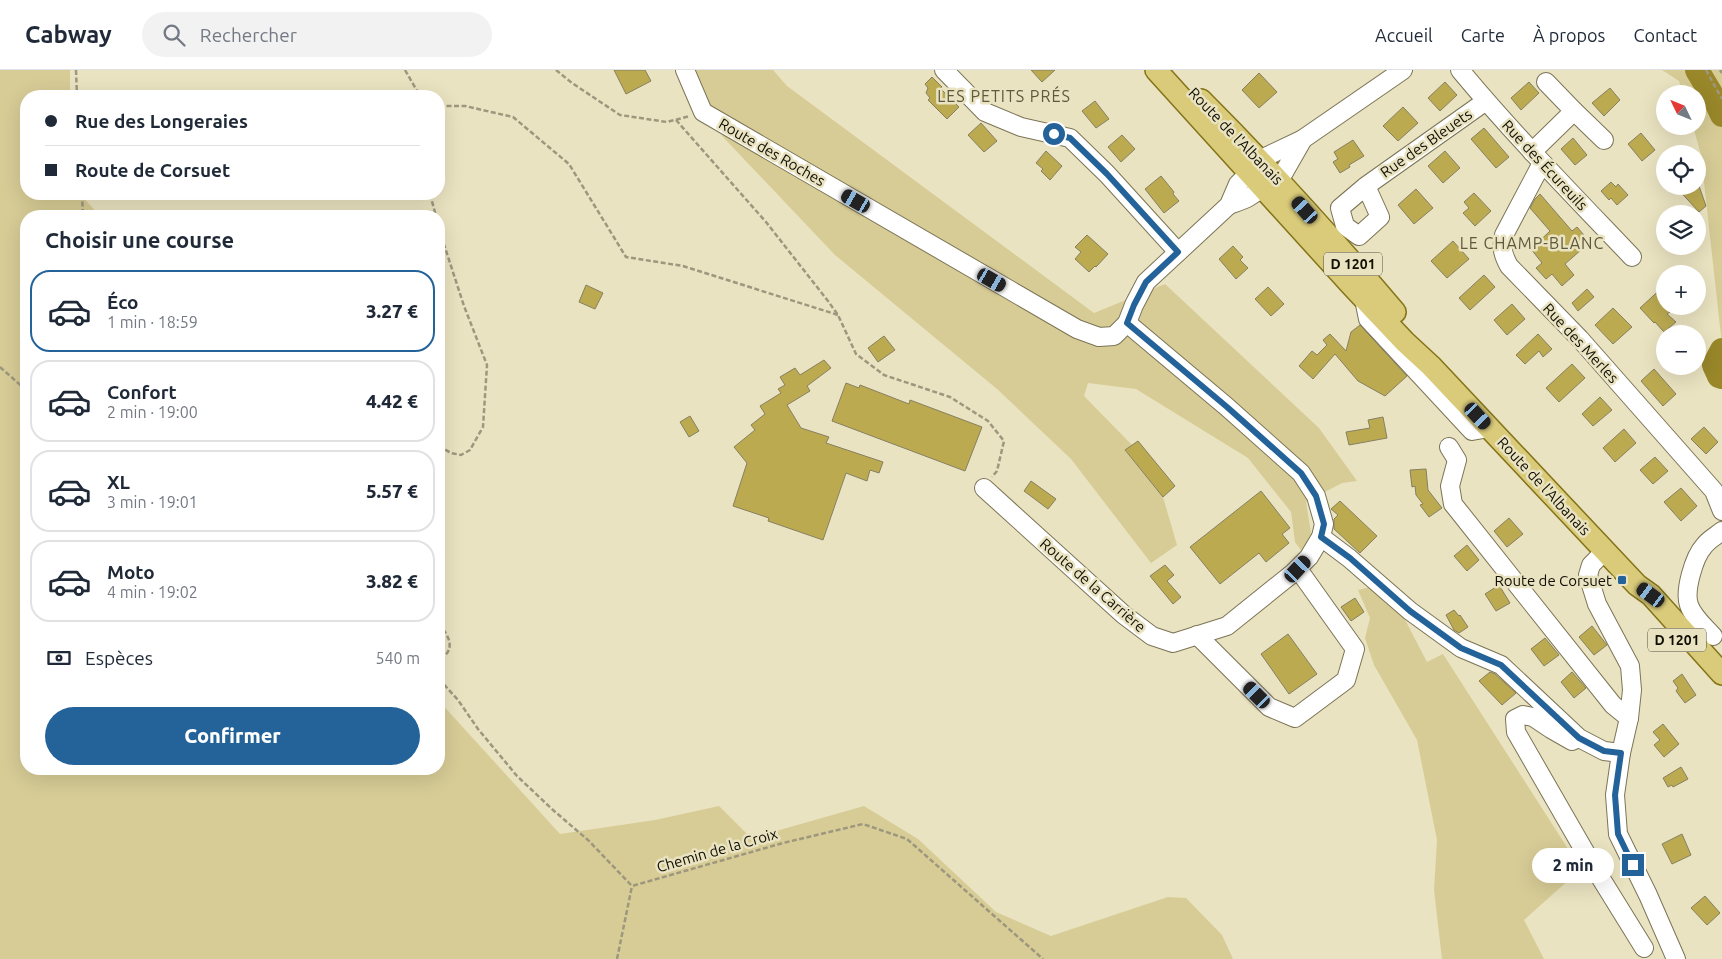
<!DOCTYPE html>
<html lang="fr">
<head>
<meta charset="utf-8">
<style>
	:root { --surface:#fff; --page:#f2f2f3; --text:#1f2937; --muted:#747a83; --line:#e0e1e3; --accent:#236399 }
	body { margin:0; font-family:Ubuntu,sans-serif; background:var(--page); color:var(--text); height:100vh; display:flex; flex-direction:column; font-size:19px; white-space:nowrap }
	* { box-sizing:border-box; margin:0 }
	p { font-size:16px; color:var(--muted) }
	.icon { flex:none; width:28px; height:28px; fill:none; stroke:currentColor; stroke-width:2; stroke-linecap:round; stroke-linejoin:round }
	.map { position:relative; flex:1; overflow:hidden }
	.panel { position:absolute; left:20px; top:140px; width:425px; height:565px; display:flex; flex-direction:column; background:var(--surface); border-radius:20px; box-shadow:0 5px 20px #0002 }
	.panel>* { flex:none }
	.hud { position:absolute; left:20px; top:20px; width:425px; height:110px; border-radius:20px; box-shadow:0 5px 20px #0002; display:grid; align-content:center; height:110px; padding:0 25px; background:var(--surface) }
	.needle { width:32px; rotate:313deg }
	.tools { position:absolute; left:1656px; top:15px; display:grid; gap:10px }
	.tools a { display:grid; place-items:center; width:50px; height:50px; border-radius:50%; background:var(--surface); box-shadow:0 5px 20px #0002; font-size:25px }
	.end { position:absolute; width:22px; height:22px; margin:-11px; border:6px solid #236399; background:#fff; box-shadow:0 0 0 2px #fff }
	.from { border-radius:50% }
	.bubble { position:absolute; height:35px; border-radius:18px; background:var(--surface); box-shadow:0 5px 20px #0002; font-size:16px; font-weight:800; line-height:35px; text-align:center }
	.car { position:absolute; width:15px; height:30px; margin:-15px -8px; border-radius:6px; box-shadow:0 0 4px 1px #0007; background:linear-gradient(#222 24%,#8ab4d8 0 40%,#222 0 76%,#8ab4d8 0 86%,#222 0) }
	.hud b { display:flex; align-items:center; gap:18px; height:48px; font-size:19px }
	.hud b+b { border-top:1px solid var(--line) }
	.hud i { width:12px; height:12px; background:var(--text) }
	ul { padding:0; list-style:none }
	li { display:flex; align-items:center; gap:15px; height:82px; margin:0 10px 8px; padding:0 15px; border:2px solid var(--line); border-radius:20px }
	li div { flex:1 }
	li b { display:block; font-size:19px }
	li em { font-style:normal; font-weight:800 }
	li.current { border-color:var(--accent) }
	li>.icon { width:45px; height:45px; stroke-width:1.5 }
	h2 { padding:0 25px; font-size:22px; line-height:60px }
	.pay { display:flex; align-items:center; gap:12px; height:55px; padding:0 25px; font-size:19px }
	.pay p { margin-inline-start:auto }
	.cta { display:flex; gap:10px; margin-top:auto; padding:10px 25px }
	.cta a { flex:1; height:58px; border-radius:30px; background:var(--accent); color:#fff; font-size:20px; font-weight:800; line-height:58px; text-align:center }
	header { display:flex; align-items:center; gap:30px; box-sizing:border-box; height:70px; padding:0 25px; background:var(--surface); border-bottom:1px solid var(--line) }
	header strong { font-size:24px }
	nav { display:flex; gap:28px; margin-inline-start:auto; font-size:18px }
	.search { width:350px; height:45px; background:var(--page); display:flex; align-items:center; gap:12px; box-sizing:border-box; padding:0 18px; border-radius:28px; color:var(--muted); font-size:19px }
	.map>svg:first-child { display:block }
	.green { fill:#d7cc96 }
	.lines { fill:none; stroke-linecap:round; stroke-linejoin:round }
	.river { stroke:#99872a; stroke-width:24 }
	.building { fill:#bcaa51; stroke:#868061 }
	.minor-casing { stroke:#7b7456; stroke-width:20 }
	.major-casing { stroke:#847317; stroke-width:24 }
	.path { stroke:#9d977e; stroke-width:2.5; stroke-dasharray:5 2.5; stroke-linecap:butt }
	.minor { stroke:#fff; stroke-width:18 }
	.major { stroke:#dacb7a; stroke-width:21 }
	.route { stroke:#236399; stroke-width:6 }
	.poi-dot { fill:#236399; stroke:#eae3c1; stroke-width:2 }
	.labels { text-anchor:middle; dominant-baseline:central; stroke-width:5; stroke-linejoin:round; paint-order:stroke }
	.shield { fill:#eae3c1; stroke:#514e3d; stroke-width:1 }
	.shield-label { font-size:14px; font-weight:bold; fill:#100e04 }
	.street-label { font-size:15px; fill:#100e04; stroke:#eae3c1 }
	.poi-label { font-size:15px; fill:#100e04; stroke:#eae3c1; text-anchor:end }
	.neighbourhood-label { font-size:16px; letter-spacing:1px; fill:#5f583b; stroke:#eae3c1 }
</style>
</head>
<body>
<header>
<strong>Cabway</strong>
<div class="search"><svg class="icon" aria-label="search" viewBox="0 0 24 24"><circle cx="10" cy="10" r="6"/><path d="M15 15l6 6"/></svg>Rechercher</div>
<nav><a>Accueil</a><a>Carte</a><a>À propos</a><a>Contact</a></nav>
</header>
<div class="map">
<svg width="1722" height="889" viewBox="0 0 1722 889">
	<rect width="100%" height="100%" fill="#eae3c1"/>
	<!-- green -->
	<g class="green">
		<polygon points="0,0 70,0 70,26 26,26 26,124 80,124 100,146 26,146 26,699 439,699 439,631 560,764 655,750 719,736 751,768 864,736 918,769 996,842 1051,866 1168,827 1186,828 1222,865 1233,889 0,889"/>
		<polygon points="686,0 773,0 787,16 1094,243 1165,214 1319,358 1357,411 1342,413 1306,432 1312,469 1303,483 1295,472 1291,442 1248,388 1136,319 1088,313 1084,326 1132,375 1125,381 1163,427 1177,475 1151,493 1071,389 997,319 835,185 723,67"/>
		<polygon points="1662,0 1722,0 1722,275 1701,85 1693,56 1698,56 1698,24 1683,24 1679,11"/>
		<polygon points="1386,513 1427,592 1443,584 1581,799 1524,850 1544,889 1442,889 1434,820 1437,770 1417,670 1374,595 1365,568 1370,548 1358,520"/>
	</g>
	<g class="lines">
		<!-- river -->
		<g class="river">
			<polyline points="1697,0 1715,30 1722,45"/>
			<polyline points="1722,280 1714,295 1719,306 1722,307"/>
		</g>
	</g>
	<!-- building -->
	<g class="building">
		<polygon points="614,0 645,0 651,11 626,24"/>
		<polygon points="1031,0 1055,0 1042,12"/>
		<polygon points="1259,3 1277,22 1259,38 1242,20"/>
		<polygon points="932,7 942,17 940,18 959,37 947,49 928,30 930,28 926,23 928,18 925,14"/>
		<polygon points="1445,12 1457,25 1440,41 1428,28"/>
		<polygon points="1529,12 1539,23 1521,40 1511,28"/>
		<polygon points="1610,18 1620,30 1604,46 1592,33"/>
		<polygon points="1095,31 1109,49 1096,58 1082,41"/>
		<polygon points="1403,37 1418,53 1398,71 1383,56"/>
		<polygon points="981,53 997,71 984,82 968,65"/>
		<polygon points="1484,58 1509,87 1496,98 1471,69"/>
		<polygon points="1641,63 1655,80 1642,91 1628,74"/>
		<polygon points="1122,65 1135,79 1121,92 1108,77"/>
		<polygon points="1573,68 1587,85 1575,95 1561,79"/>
		<polygon points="1353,70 1364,86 1349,95 1350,97 1340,103 1333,92 1338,89 1334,82"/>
		<polygon points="1046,81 1062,96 1050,110 1041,101 1043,99 1036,93"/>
		<polygon points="1445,81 1460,98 1443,113 1428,96"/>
		<polygon points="1161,106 1174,122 1173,124 1179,131 1164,143 1145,119"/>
		<polygon points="1611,112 1616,117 1618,114 1628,125 1617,135 1611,128 1609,130 1601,121"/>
		<polygon points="1675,116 1699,116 1706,136 1699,142"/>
		<polygon points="1416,119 1433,138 1414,154 1398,135"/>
		<polygon points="1474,123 1491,141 1475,156 1463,143 1469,138 1464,132"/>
		<polygon points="1540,124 1572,161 1577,157 1590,172 1565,194 1574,205 1562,216 1552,204 1546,209 1536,198 1542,193 1531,179 1550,161 1530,138 1535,129"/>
		<polygon points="1087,165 1108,184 1096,197 1095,196 1089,202 1075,189 1081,182 1075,177"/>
		<polygon points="1453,171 1469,189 1447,208 1431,191"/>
		<polygon points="1233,176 1243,187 1240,190 1248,198 1236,209 1219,189"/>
		<polygon points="1484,205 1495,217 1470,240 1459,228"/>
		<polygon points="586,215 603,223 595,239 579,232"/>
		<polygon points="1665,215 1665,237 1670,242 1667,244 1676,252 1664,262 1655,252 1654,253 1640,238"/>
		<polygon points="1268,217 1284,234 1271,246 1255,229"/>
		<polygon points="1587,219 1594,227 1578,241 1572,233"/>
		<polygon points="1512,234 1525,249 1507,265 1494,250"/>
		<polygon points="1613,238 1632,257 1613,274 1595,255"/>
		<polygon points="1360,255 1407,306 1385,326 1358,311 1335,284 1313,309 1299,296 1312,281 1317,285 1327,275 1323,270 1330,264 1346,281 1351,262"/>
		<polygon points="1538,264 1552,279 1543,287 1539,281 1525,294 1516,285"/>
		<polygon points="884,266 895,280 878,292 868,278"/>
		<polygon points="824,290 831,298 807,316 810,321 787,335 801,358 829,367 826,373 883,392 879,403 870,400 867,411 846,403 823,470 768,451 769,448 733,436 747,393 734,377 755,360 751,355 765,344 760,336 781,323 778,319 785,315 780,307 795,298 800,305"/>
		<polygon points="1572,294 1585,308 1559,332 1546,318"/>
		<polygon points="1654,299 1676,324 1663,336 1641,311"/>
		<polygon points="846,313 859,318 860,315 909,334 910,330 982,357 965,401 832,351"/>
		<polygon points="1600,327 1612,340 1593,356 1582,344"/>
		<polygon points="690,346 699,361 689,367 680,352"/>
		<polygon points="1383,347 1387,368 1349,375 1346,362 1370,358 1368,350"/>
		<polygon points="1704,357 1718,372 1706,384 1691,369"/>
		<polygon points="1624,359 1636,373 1615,392 1603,378"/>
		<polygon points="1138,371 1175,416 1163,427 1125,380"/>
		<polygon points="1655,387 1668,401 1653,414 1640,400"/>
		<polygon points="1426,399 1428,420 1442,438 1429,447 1420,435 1423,434 1416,425 1415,416 1412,417 1410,400"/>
		<polygon points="1031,411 1056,429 1048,439 1024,421"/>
		<polygon points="1681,418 1697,436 1681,451 1664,432"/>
		<polygon points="1261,421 1290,458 1282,464 1289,473 1266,492 1259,483 1220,514 1190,477"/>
		<polygon points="1340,431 1377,466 1360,483 1334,459 1334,449 1338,445 1331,439"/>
		<polygon points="1509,448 1523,464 1507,477 1494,461"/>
		<polygon points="1467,475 1479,490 1467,501 1454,486"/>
		<polygon points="1165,495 1174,505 1167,511 1181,527 1173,534 1150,506"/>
		<polygon points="1499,515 1510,533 1496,541 1485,524"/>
		<polygon points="1355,528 1364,542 1351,551 1341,537"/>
		<polygon points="1454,540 1459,546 1460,545 1468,557 1459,563 1454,560 1446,545"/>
		<polygon points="1592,556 1607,575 1594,585 1579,567"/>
		<polygon points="1288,564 1317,604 1289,624 1261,584"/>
		<polygon points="1545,568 1559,585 1544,596 1531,579"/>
		<polygon points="1490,602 1495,604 1516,623 1502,635 1479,611"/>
		<polygon points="1572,602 1586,618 1574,628 1561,612"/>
		<polygon points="1682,604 1696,625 1685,633 1676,621 1678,618 1673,611"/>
		<polygon points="1663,654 1679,674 1664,687 1654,675 1660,670 1653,662"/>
		<polygon points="1681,697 1688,709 1673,717 1672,715 1668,717 1663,708"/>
		<polygon points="1682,764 1691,785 1672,794 1662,774"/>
		<polygon points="1705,826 1720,843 1707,855 1691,838"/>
	</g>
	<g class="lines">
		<defs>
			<g id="minor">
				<polyline points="685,0 703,42 1077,259 1099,267 1114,266 1127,253 1134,235 1146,212 1229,135 1238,114 1249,103"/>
				<polyline points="944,0 985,42 1021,57 1070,68 1107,104 1178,182"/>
				<path d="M1460,0C1514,65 1574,126 1632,187"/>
				<polyline points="1574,41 1604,70"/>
				<polyline points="1532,82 1574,41 1546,12"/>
				<polyline points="1259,90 1303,69 1403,0"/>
				<path d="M1542,93L1504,165C1501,178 1503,185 1509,196L1580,269L1714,421L1722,441"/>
				<polyline points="1279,111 1303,69"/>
				<polyline points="1366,116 1380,147 1359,166 1345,156 1340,138 1366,116 1486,31"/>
				<path d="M1229,135C1243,130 1251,128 1262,117L1260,106L1261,105"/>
				<polyline points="1364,229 1368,249 1472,361 1489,358"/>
				<polyline points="1449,377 1457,390 1450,416 1453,434 1613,635 1629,648"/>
				<polyline points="984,418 1124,545 1152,566 1173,573 1227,556 1293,503 1309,487 1321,467 1324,454 1316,426 1301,403 1227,337 1127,253"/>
				<polyline points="1321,467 1349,488 1410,541 1461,578 1501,595 1579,668 1604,681 1621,683"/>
				<polyline points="1605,481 1591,495 1588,505 1597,534 1630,596 1632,620 1629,648 1621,683 1615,725 1618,764 1648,825 1676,889"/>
				<polyline points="1197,565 1269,637 1295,648 1346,610 1355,579 1298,499"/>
				<path d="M1713,566C1705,557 1693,547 1689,535C1684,521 1694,487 1704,476C1708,470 1716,466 1722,461"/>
				<polyline points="1574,670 1572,671 1551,659 1533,647 1523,645 1515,649 1516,662 1592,794 1644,878"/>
			</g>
			<g id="major">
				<polyline points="1156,0 1352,216 1405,272 1431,296 1637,515 1651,525 1722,604"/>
				<path d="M1201,30C1269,98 1333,169 1395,242"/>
			</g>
		</defs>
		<!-- minor casing -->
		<use href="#minor" class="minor-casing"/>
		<!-- major casing -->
		<use href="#major" class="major-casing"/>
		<!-- path -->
		<g class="path">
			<polyline points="76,0 77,26"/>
			<polyline points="405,0 420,26"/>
			<polyline points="556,0 572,13 620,45 667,52 690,46"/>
			<polyline points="1706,0 1722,29"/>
			<polyline points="1720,0 1722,3"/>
			<polyline points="439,36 465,36 513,47 569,94 626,187 683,196 838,245"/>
			<polyline points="676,50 766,152 828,231 838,245 856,284 884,305 950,327 988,351 1004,371 997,401 992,407"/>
			<polyline points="82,124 83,146"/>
			<polyline points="430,124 436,146"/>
			<polyline points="439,159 464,236 487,295 483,357 470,380 461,385 451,383 439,376"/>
			<polyline points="0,297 26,320"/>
			<path d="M439,553C449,567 457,579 439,590"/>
			<polyline points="439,609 458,630 478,659 517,706 553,740 588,770 632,816 783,773 863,754 907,769 1043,889"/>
			<polyline points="617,889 632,816"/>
		</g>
		<!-- minor -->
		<use href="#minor" class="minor"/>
		<!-- major -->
		<use href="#major" class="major"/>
	</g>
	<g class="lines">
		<!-- route -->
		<polyline class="route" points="1054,64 1070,68 1107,104 1178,182 1146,212 1134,235 1127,253 1227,337 1301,403 1316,426 1324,454 1321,467 1350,488 1410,541 1461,578 1501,595 1579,668 1604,681 1621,683 1615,725 1618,764 1633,795"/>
	</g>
	<!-- markers -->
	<rect class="poi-dot" x="1617" y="505" width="10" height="10" rx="2.5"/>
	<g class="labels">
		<!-- shield labels -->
		<g class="shield">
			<rect x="1324" y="182.5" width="58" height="23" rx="4"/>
			<rect x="1648" y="558.5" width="58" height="23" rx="4"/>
		</g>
		<g class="shield-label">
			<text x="1353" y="194">D 1201</text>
			<text x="1677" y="570">D 1201</text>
		</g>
		<!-- street labels -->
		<g class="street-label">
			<text transform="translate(1236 66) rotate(46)">Route de l'Albanais</text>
			<text transform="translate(1426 73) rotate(-35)">Rue des Bleuets</text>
			<text transform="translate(772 82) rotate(30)">Route des Roches</text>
			<text transform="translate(1545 95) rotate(47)">Rue des Écureuils</text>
			<text transform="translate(1581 273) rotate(47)">Rue des Merles</text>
			<text transform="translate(1544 416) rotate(47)">Route de l'Albanais</text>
			<text transform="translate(1093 515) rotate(41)">Route de la Carrière</text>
			<text transform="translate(717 780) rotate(-16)">Chemin de la Croix</text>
		</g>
		<!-- poi labels -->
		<g class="poi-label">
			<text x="1612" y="510">Route de Corsuet</text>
		</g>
		<!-- neighbourhood labels -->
		<g class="neighbourhood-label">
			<text x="1004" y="26">LES PETITS PRÉS</text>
			<text x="1532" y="173">LE CHAMP-BLANC</text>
		</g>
	</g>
</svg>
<div class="tools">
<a><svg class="needle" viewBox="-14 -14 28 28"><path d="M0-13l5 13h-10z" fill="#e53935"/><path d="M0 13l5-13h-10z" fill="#747a83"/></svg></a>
<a><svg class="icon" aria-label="locate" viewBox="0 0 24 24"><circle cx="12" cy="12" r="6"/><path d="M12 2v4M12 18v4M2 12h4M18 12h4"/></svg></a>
<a><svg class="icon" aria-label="layers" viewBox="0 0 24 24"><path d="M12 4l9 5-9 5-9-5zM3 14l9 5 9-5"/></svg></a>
<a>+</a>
<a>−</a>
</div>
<i class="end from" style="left:1054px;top:64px"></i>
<i class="end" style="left:1633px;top:795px"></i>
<div class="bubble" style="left:1532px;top:778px;width:82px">2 min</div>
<i class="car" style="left:856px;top:131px;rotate:300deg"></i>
<i class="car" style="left:1305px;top:140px;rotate:318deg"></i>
<i class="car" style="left:992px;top:210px;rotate:120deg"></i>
<i class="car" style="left:1478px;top:346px;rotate:137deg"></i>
<i class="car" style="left:1298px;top:499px;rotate:43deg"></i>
<i class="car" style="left:1651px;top:525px;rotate:306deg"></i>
<i class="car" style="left:1257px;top:625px;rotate:315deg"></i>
<div class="hud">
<b><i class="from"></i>Rue des Longeraies</b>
<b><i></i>Route de Corsuet</b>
</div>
<section class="panel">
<h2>Choisir une course</h2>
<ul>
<li class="current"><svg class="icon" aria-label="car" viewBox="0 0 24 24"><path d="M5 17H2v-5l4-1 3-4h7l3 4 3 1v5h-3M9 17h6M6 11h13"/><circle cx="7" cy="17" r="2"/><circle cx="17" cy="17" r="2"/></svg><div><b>Éco</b><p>1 min · 18:59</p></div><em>3.27 €</em></li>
<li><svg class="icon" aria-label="car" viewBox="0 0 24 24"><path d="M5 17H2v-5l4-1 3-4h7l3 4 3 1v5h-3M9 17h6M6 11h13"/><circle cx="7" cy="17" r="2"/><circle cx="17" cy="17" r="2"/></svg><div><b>Confort</b><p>2 min · 19:00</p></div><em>4.42 €</em></li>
<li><svg class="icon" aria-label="car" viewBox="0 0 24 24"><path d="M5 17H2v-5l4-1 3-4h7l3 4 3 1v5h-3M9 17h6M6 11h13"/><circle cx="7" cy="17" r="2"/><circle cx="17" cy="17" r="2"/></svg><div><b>XL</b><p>3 min · 19:01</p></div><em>5.57 €</em></li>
<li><svg class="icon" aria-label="car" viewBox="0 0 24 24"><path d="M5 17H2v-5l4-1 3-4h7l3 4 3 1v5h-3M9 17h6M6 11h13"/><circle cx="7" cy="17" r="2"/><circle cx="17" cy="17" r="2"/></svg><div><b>Moto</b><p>4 min · 19:02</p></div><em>3.82 €</em></li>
</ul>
<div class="pay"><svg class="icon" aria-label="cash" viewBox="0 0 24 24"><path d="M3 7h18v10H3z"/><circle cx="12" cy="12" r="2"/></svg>Espèces<p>540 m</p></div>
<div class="cta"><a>Confirmer</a></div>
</section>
</div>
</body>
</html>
